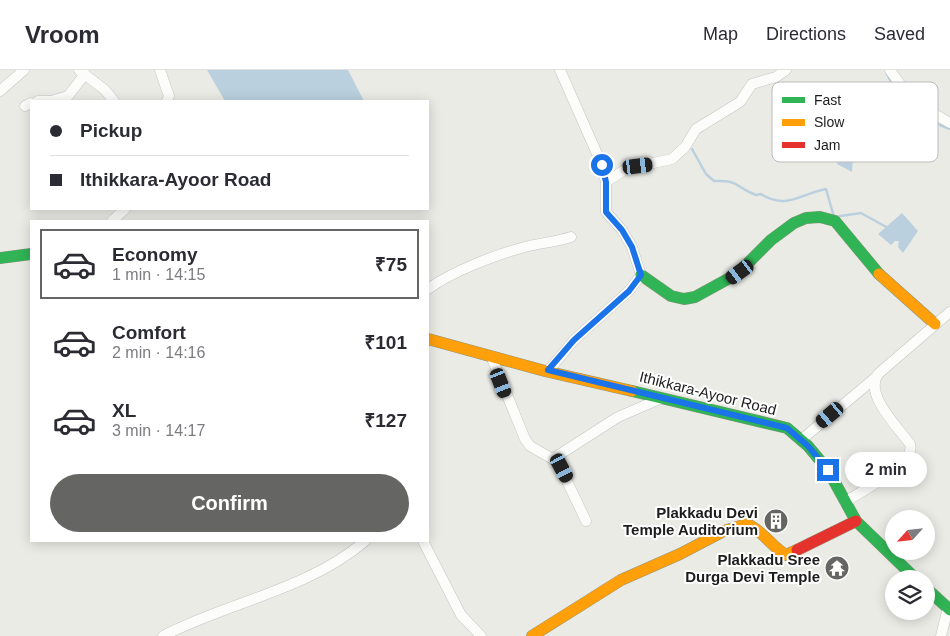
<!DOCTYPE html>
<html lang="en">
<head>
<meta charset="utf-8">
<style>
	:root { --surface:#fff; --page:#f2f2f3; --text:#2b2b33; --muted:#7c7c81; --line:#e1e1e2; --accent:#656563 }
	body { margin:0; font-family:Helvetica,sans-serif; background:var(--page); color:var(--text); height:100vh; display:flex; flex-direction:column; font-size:19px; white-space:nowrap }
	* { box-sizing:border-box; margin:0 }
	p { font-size:16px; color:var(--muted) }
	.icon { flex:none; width:28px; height:28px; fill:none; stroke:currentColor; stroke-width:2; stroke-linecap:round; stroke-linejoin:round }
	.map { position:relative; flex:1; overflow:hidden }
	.sheet { position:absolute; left:30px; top:150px; width:399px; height:322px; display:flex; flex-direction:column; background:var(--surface); border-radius:0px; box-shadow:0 2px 12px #0003 }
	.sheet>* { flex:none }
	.hud { position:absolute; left:30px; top:30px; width:399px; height:110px; border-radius:0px; box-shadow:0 2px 12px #0003; display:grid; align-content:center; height:110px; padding:0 20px; background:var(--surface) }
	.needle { width:32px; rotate:243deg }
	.controls { position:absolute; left:885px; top:440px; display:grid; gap:10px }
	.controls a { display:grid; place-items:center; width:50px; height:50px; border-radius:50%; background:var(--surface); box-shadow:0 2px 12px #0003; font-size:25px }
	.end { position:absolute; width:22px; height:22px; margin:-11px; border:6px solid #1a73e8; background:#fff; box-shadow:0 0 0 2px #fff }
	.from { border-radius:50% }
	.bubble { position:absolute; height:35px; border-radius:18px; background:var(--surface); box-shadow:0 2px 12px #0003; font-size:16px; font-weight:600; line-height:35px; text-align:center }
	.car { position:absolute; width:15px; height:30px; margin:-15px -8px; border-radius:6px; box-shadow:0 0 4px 1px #0007; background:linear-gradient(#222 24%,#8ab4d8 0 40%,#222 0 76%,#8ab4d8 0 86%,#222 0) }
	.hud b { display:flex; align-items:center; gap:18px; height:48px; font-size:19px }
	.hud b+b { border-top:1px solid var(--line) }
	.hud i { width:12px; height:12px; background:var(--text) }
	ul { padding:9px 0 0; list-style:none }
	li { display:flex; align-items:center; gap:15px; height:70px; margin:0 10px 8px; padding:0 10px; border:2px solid transparent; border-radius:0px }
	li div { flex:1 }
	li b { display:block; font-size:19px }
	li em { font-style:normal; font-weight:600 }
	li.current { border-color:var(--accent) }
	li>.icon { width:45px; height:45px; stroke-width:1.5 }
	.action { display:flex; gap:10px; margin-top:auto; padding:10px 20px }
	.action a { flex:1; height:58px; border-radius:30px; background:var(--accent); color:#fff; font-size:20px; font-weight:600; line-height:58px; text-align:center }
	header { display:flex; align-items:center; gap:30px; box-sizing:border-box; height:70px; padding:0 25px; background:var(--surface); border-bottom:1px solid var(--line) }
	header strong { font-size:24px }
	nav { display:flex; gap:28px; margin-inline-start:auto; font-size:18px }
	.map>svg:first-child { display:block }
	.water { fill:#bad0de }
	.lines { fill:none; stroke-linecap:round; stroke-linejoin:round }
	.stream { stroke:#bad0de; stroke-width:2.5 }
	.street-casing { stroke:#c4c4c2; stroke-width:11 }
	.fast-casing { stroke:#8f957f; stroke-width:12 }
	.slow-casing { stroke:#8f957f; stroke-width:12 }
	.jam-casing { stroke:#8f957f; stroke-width:12 }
	.street { stroke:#fcfcfb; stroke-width:10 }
	.fast { stroke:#30b455; stroke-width:11 }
	.slow { stroke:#ff9f0a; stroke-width:11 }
	.jam { stroke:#e5322d; stroke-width:11 }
	.route { stroke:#1a73e8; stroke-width:6 }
	.labels { text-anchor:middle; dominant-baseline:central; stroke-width:4; stroke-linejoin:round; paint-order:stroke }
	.street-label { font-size:15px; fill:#1d1d1d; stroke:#fff }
	.poi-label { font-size:15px; font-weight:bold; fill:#1d1d1d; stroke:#fff; text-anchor:end }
	.key { fill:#fff; stroke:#bbb; stroke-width:1 }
	.key-label { font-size:14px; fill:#1d1d1d }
</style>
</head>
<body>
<header>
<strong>Vroom</strong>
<nav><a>Map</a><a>Directions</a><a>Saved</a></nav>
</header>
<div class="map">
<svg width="950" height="566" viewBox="0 0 950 566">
	<rect width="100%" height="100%" fill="#ebebe6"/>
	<!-- water -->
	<g class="water">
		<polygon points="207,0 348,0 364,31 225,31"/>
		<polygon points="839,83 853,88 852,102 837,94"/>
		<polygon points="902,143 918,161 903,183 898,177 899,171 895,171 891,175 878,164"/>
	</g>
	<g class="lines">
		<!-- stream -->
		<g class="stream">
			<polyline points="887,4 904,38 927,50 950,59"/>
			<path d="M692,79L706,104L714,111C741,110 734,117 756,125L761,124C786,140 800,124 826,119L834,147L861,143L888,158"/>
		</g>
		<defs>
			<g id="street">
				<polyline points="79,0 105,20 114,31"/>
				<polyline points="160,0 169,26 167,31"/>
				<polyline points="890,0 912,31 950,53"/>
				<polyline points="0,21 24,0"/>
				<polyline points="38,31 50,31"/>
				<polyline points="51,31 68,26 85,4"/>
				<polyline points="25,36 31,33"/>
				<polyline points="606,112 626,99 672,89 685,77 696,59 740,32 752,14 776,7 786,0"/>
				<polyline points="112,151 125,139"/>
				<path d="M428,219C453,201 495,185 525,177C540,173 556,172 571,167"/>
				<polyline points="491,286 525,369 530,376 558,392 586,451"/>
				<polyline points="549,300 574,270 629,221 641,205 632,177 622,160 606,142 606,112 602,95 560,0"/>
				<polyline points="801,370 875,308"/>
				<polyline points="554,388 618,347 662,328"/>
				<path d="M845,432C860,422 917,393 910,374C898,357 864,325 878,304L950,242"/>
				<polyline points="423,471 461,545 481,566"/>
				<path d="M163,566C228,532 308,520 365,471"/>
				<polyline points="941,566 948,538"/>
			</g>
			<g id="fast">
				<polyline points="0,188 31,184"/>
				<polyline points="641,205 671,226 684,229 695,227 737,204 771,170 794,153 806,148 820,147 835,151 879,204"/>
				<polyline points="632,321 787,358 808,376 828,400 856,451 916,509"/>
				<polyline points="926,518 950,540"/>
			</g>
			<g id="slow">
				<polyline points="879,204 935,254"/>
				<polyline points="428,269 545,301 632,321"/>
				<path d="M532,566L621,510L680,484L724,461L747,454C762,460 771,476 786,485L797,480"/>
			</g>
			<polyline id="jam" points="797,480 856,451"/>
		</defs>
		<!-- street casing -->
		<use href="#street" class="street-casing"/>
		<!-- fast casing -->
		<use href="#fast" class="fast-casing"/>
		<!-- slow casing -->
		<use href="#slow" class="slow-casing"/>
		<!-- jam casing -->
		<use href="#jam" class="jam-casing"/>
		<!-- street -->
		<use href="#street" class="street"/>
		<!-- fast -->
		<use href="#fast" class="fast"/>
		<!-- slow -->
		<use href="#slow" class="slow"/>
		<!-- jam -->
		<use href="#jam" class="jam"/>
	</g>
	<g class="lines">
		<!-- route -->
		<polyline class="route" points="602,95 606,112 606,142 622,160 632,177 641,205 629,221 574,270 548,300 787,358 808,376 828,400"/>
	</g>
	<!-- icons -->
	<defs>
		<symbol id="building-disc" viewBox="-11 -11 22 22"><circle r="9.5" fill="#656563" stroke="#fff"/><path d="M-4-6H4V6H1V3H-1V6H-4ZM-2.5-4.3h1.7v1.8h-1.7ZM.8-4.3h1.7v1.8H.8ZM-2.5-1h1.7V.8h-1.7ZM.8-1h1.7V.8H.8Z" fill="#fff"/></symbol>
		<symbol id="temple-disc" viewBox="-11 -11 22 22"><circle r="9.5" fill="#656563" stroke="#fff"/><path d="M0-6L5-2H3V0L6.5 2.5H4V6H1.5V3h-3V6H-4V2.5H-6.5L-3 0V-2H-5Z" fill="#fff"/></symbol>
	</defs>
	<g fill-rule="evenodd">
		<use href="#building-disc" x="762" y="437" width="28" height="28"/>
		<use href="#temple-disc" x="823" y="484" width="28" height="28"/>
	</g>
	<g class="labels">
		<!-- street labels -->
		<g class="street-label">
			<text transform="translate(708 323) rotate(14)">Ithikkara-Ayoor Road</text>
		</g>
		<!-- poi labels -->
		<g class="poi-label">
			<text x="758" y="442">Plakkadu Devi<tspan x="758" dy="17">Temple Auditorium</tspan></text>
			<text x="820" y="489">Plakkadu Sree<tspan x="820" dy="17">Durga Devi Temple</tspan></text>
		</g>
	</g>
	<!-- legend -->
	<rect x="772" y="12" width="166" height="80" rx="8" class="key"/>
	<rect x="782" y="27" width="23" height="6" fill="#30b455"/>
	<rect x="782" y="49" width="23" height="7" fill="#ff9f0a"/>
	<rect x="782" y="72" width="23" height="6" fill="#e5322d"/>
	<g class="key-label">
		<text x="814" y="35">Fast</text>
		<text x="814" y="57">Slow</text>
		<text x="814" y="80">Jam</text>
	</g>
</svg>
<div class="controls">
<a><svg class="needle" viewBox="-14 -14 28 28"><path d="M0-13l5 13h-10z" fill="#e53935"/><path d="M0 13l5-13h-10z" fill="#7c7c81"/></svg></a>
<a><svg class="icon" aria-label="layers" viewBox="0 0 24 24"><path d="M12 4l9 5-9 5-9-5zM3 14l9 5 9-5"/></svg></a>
</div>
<i class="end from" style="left:602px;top:95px"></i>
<i class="end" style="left:828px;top:400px"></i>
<div class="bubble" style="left:845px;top:382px;width:82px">2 min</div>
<i class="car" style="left:638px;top:96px;rotate:83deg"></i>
<i class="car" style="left:740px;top:202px;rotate:234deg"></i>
<i class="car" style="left:501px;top:313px;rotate:159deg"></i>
<i class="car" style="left:830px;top:345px;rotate:230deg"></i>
<i class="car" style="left:562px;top:398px;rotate:152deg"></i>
<div class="hud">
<b><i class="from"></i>Pickup</b>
<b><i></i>Ithikkara-Ayoor Road</b>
</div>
<section class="sheet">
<ul>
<li class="current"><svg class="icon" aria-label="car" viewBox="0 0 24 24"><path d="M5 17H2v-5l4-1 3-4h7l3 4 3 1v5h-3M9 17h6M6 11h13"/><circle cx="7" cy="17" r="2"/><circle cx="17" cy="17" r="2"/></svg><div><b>Economy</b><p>1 min · 14:15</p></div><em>₹75</em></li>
<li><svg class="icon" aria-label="car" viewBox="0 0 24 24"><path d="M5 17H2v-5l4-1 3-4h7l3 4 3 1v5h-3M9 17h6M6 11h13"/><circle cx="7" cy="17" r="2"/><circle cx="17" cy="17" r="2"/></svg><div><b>Comfort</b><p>2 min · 14:16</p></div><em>₹101</em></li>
<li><svg class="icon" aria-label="car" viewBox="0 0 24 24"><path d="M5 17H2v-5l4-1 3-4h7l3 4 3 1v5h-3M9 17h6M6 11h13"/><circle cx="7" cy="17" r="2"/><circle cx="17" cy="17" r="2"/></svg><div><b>XL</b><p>3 min · 14:17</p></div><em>₹127</em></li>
</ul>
<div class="action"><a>Confirm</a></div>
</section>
</div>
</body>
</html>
